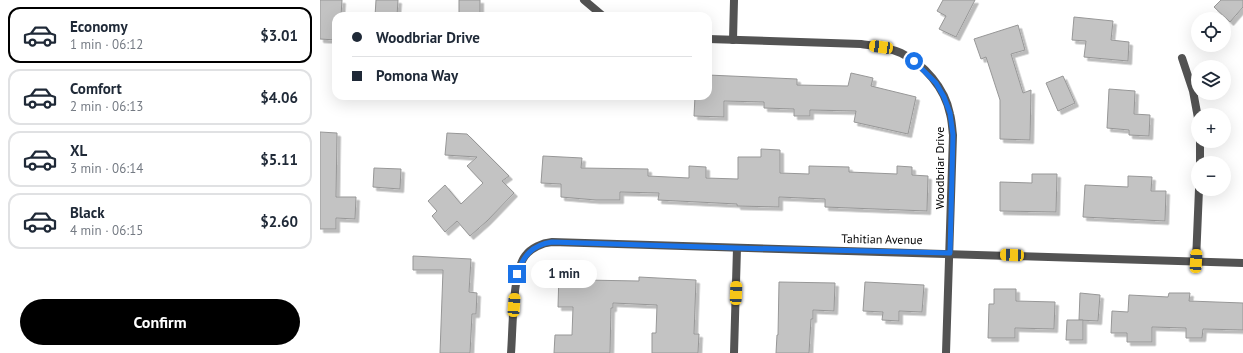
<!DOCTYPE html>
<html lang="en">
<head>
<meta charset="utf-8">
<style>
	:root { --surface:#fff; --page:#f6f6f7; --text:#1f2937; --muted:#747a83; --line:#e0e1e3; --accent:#000 }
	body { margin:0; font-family:"PT Sans",sans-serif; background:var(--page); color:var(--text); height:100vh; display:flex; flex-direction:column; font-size:15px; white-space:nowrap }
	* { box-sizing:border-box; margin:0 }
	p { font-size:13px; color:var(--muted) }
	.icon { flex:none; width:22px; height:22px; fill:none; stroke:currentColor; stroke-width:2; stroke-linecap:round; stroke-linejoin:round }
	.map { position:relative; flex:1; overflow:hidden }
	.side { display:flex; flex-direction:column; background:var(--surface); width:320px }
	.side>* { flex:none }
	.hud { position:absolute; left:12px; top:12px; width:380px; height:88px; border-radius:12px; box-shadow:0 4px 16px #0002; display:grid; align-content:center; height:88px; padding:0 20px; background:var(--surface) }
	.fabs { position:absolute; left:871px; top:12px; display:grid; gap:8px }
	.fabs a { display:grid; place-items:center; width:40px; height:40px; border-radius:50%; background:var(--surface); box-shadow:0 4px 16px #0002; font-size:20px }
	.end { position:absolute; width:18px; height:18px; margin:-9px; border:5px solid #1a73e8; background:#fff; box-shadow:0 0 0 2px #fff }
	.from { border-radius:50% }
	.bubble { position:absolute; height:28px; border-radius:14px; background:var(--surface); box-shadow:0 4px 16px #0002; font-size:13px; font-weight:700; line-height:28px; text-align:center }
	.car { position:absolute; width:12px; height:24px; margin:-12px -6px; border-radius:5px; box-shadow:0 0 3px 1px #0007; background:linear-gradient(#f5c518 24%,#345 0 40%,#f5c518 0 76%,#345 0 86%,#f5c518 0) }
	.hud b { display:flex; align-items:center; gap:14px; height:38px; font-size:15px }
	.hud b+b { border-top:1px solid var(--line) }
	.hud i { width:10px; height:10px; background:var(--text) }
	ul { padding:7px 0 0; list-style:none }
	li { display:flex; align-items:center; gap:12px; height:56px; margin:0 8px 6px; padding:0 12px; border:2px solid var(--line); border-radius:12px }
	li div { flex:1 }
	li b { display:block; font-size:15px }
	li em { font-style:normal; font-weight:700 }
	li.active { border-color:var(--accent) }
	li>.icon { width:36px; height:36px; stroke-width:1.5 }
	.cta { display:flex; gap:8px; margin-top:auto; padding:8px 20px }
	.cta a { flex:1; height:46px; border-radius:24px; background:var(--accent); color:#fff; font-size:16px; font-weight:700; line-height:46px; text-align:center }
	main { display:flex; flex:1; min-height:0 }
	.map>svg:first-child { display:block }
	.building { fill:#c3c3c3; stroke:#979797; filter:url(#shadow) }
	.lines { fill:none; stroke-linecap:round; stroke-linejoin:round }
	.street { stroke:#535353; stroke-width:8 }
	.route { stroke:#1a73e8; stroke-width:5 }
	.labels { text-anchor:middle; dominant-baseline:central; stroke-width:3.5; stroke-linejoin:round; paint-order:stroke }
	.street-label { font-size:12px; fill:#000; stroke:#fff }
</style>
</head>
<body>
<main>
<section class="side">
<ul>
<li class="active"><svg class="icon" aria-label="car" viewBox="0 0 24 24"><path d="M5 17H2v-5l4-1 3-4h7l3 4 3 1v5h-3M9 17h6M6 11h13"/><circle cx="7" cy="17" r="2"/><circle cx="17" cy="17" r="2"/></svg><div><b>Economy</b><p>1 min · 06:12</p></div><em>$3.01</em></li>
<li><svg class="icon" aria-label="car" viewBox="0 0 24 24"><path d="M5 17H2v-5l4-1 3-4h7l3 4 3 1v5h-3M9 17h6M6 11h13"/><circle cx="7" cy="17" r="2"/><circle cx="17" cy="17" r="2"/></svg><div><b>Comfort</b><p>2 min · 06:13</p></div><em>$4.06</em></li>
<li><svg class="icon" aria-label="car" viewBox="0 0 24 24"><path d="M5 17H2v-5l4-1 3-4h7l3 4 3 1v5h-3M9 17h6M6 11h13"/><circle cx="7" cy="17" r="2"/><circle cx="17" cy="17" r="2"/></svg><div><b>XL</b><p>3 min · 06:14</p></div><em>$5.11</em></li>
<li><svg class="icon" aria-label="car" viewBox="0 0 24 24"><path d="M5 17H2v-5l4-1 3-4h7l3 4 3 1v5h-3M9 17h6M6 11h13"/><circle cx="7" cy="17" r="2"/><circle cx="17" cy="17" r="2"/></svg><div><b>Black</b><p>4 min · 06:15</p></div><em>$2.60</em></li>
</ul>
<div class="cta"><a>Confirm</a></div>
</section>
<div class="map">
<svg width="923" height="353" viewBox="0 0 923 353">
	<defs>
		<filter id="shadow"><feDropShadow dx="3.5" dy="3.5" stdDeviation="0" flood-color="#0004"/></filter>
	</defs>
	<rect width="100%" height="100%" fill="#fff"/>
	<!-- building -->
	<g class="building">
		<polygon points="0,0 22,0 21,16 16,16 16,40 0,39"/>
		<polygon points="56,0 78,0 77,16 55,16"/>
		<rect x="139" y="0" width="21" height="16"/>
		<polygon points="623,0 655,0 636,37 619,29 626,16 617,11"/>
		<polygon points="901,0 923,0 923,7 910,22 894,7"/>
		<polygon points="754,17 793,21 791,40 809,42 808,61 764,57 766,41 752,40"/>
		<polygon points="698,25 705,50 691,54 703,93 711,90 710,140 680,139 680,100 666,57 661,59 654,39"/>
		<polygon points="531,73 553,78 551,86 596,97 588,134 534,122 536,111 490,110 490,116 474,116 474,109 444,108 444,102 404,101 404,117 374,116 375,96 388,96 388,75 477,79 477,85 528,86"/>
		<polygon points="743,76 755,103 738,111 726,83"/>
		<polygon points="789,89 815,91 814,114 830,115 829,136 809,135 809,130 787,128"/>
		<polygon points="0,132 17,133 16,197 36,197 35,219 16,218 16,229 0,229"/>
		<polygon points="127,133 147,134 189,176 182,181 194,193 167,221 150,236 137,221 125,232 112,216 117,211 108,201 125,185 141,204 163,183 147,166 157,157 125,155"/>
		<polygon points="441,149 460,150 460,173 489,174 489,166 529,167 529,172 577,174 577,166 592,167 592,175 608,176 607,211 505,207 505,199 459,197 459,207 417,206 417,204 338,200 339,193 300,192 300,200 276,200 241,197 241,184 221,183 223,156 262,158 261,168 328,169 328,176 369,178 369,166 386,167 386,178 418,179 418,157 441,157"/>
		<polygon points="54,168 81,169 80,189 53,187"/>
		<polygon points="712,174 737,174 736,212 680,211 680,182 712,183"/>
		<polygon points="808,176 832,177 831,191 846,191 845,221 763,217 765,185 808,187"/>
		<polygon points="93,256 151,259 149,292 157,293 156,314 152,314 150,353 120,353 123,270 93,270"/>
		<polygon points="239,273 264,273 264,280 319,281 319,277 376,280 374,334 379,334 378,353 332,353 332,333 336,333 337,305 293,303 293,308 291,308 290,353 234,353 235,335 252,335 253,307 238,307"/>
		<polygon points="459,282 515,283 514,311 493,310 493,319 491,319 489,353 456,353 457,335 458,335"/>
		<polygon points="545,282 604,285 602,312 579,311 579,321 562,320 563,312 543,311"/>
		<polygon points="674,289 696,289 696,301 735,302 734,329 695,328 695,338 668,338 669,304 674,304"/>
		<polygon points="760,293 780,295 778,321 759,320"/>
		<polygon points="849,293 870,293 869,301 923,303 923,330 883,329 882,338 866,338 866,328 832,327 832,342 807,342 807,333 791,333 792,311 808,312 809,295 848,297"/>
		<polygon points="747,320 763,320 763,340 746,340"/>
	</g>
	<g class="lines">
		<!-- street -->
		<g class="street">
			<polyline points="264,0 283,16"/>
			<path d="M388,39L541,44C554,46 568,47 581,53C604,64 625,88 630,114C632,121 632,128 633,135L626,353"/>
			<polyline points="413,40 414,0"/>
			<polyline points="862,58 873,91 878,118"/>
			<polyline points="880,141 880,163"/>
			<polyline points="876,261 879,189"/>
			<path d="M191,353C193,329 192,274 205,256C211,248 222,243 232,242L923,263"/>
			<polyline points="414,353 417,248"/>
		</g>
	</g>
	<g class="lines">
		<!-- route -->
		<path class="route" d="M197,274C203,256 212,245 232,242L417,248L630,253L633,135L630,113L624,97L616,83L594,61"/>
	</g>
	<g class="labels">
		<!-- street labels -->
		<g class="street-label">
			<text transform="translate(619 168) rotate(-90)">Woodbriar Drive</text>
			<text transform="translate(562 239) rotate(1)">Tahitian Avenue</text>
		</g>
	</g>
</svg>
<div class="fabs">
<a><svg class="icon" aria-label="locate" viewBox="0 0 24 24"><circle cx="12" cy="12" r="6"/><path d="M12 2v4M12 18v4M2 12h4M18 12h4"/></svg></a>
<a><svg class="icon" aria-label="layers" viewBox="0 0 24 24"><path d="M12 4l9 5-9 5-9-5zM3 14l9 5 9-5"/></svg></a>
<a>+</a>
<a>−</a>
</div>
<i class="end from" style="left:594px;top:61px"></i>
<i class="end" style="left:197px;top:274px"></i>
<div class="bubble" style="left:211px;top:260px;width:66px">1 min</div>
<i class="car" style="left:561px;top:47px;rotate:278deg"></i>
<i class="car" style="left:692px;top:255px;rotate:272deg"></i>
<i class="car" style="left:876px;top:261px;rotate:3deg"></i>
<i class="car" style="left:416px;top:293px;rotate:2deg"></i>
<i class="car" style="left:194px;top:305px;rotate:4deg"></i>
<div class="hud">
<b><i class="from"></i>Woodbriar Drive</b>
<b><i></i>Pomona Way</b>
</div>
</div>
</main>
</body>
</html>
